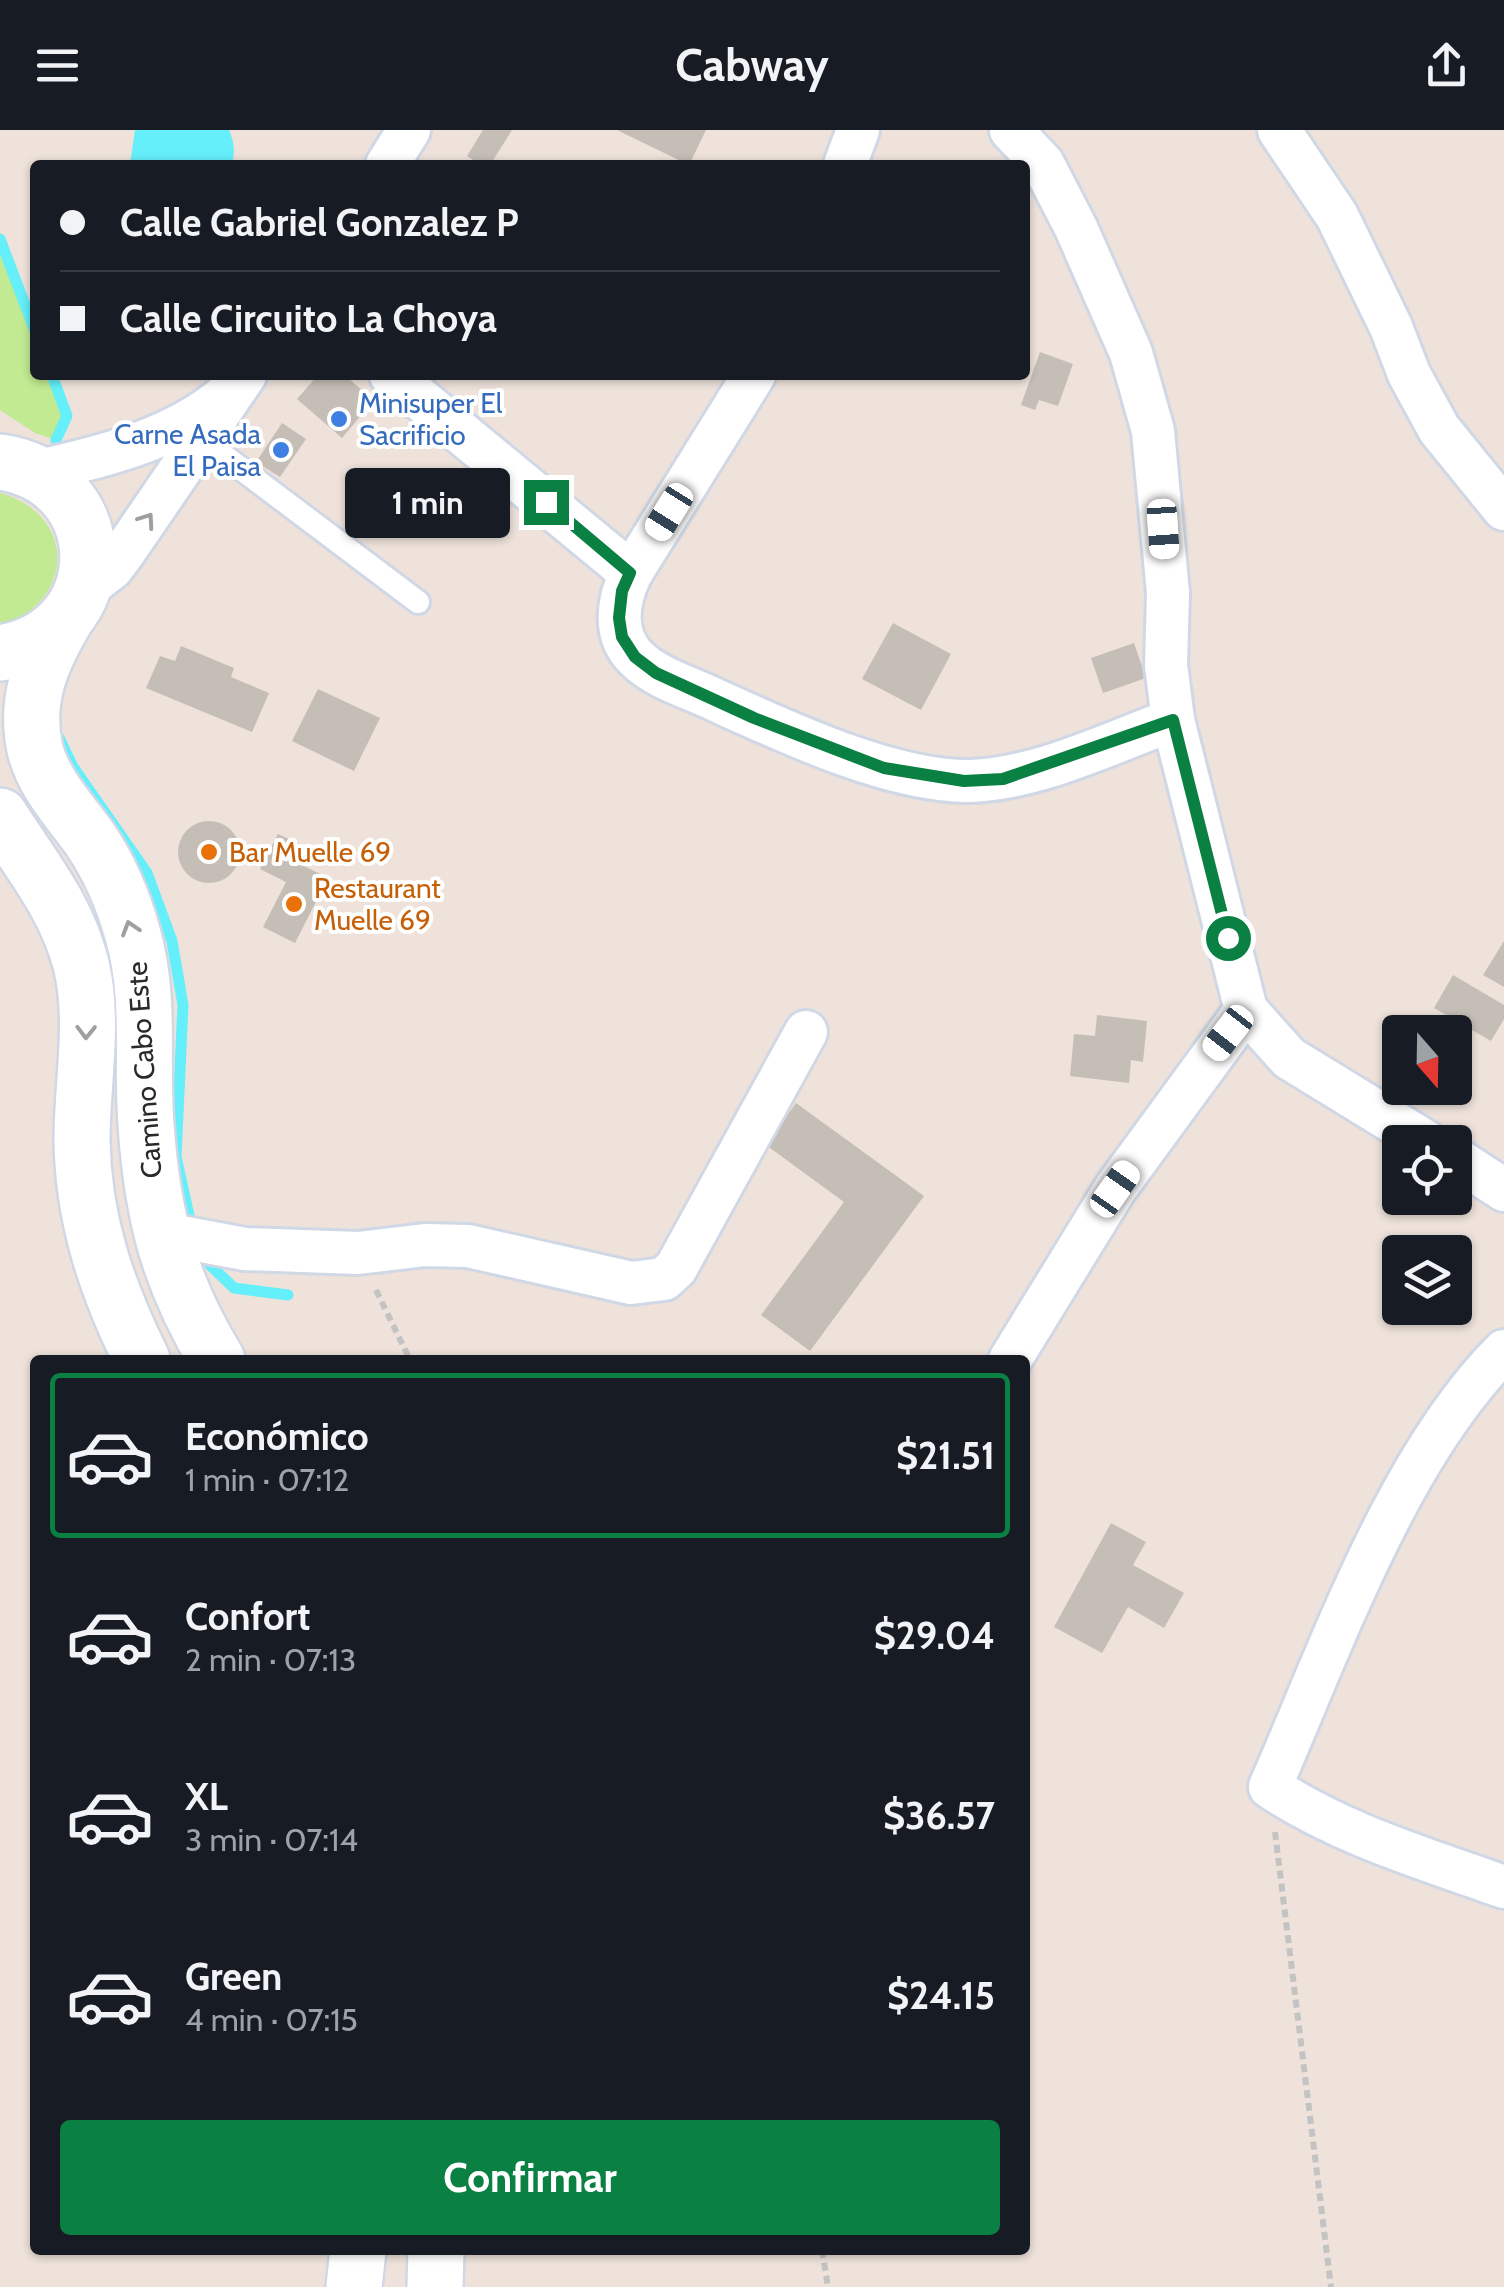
<!DOCTYPE html>
<html lang="es">
<head>
<meta charset="utf-8">
<style>
	:root { --surface:#171b24; --page:#20242c; --text:#f1f3f6; --muted:#9ea1a6; --line:#363941; --accent:#0b8043 }
	body { margin:0; font-family:Cabin,sans-serif; background:var(--page); color:var(--text); height:100vh; display:flex; flex-direction:column; font-size:38px; white-space:nowrap }
	* { box-sizing:border-box; margin:0 }
	p { font-size:32px; color:var(--muted) }
	.icon { flex:none; width:55px; height:55px; fill:none; stroke:currentColor; stroke-width:2; stroke-linecap:round; stroke-linejoin:round }
	.map { position:relative; flex:1; overflow:hidden }
	.drawer { position:absolute; left:30px; top:1225px; width:1000px; height:900px; display:flex; flex-direction:column; background:var(--surface); border-radius:10px; box-shadow:0 2px 8px #0004 }
	.drawer>* { flex:none }
	.top-card { position:absolute; left:30px; top:30px; width:1000px; height:220px; border-radius:10px; box-shadow:0 2px 8px #0004; display:grid; align-content:center; height:220px; padding:0 30px; background:var(--surface) }
	.needle { width:65px; rotate:160deg }
	.tools { position:absolute; left:1382px; top:885px; display:grid; gap:20px }
	.tools a { display:grid; place-items:center; width:90px; height:90px; border-radius:10px; background:var(--surface); box-shadow:0 2px 8px #0004; font-size:50px }
	.end { position:absolute; width:45px; height:45px; margin:-22px; border:12px solid #0b8043; background:#fff; box-shadow:0 0 0 5px #fff }
	.from { border-radius:50% }
	.bubble { position:absolute; height:70px; border-radius:10px; background:var(--surface); box-shadow:0 2px 8px #0004; font-size:32px; font-weight:800; line-height:70px; text-align:center }
	.car { position:absolute; width:30px; height:60px; margin:-30px -15px; border-radius:12px; box-shadow:0 0 8px 2px #0007; background:linear-gradient(#fff 24%,#345 0 40%,#fff 0 76%,#345 0 86%,#fff 0) }
	.top-card b { display:flex; align-items:center; gap:35px; height:95px; font-size:38px }
	.top-card b+b { border-top:2px solid var(--line) }
	.top-card i { width:25px; height:25px; background:var(--text) }
	ul { padding:18px 0 0; list-style:none }
	li { display:flex; align-items:center; gap:30px; height:165px; margin:0 20px 15px; padding:0 10px; border:5px solid transparent; border-radius:10px }
	li div { flex:1 }
	li b { display:block; font-size:38px }
	li em { font-style:normal; font-weight:800 }
	li.selected { border-color:var(--accent) }
	li>.icon { width:90px; height:90px; stroke-width:1.5 }
	.button { display:flex; gap:20px; margin-top:auto; padding:20px 30px }
	.button a { flex:1; height:115px; border-radius:10px; background:var(--accent); color:#fff; font-size:40px; font-weight:800; line-height:115px; text-align:center }
	header { display:flex; justify-content:space-between; align-items:center; height:130px; padding:0 30px; background:var(--surface); font-size:45px; font-weight:800 }
	.map>svg:first-child { display:block }
	.green { fill:#c1ea92 }
	.water { fill:#64effa }
	.lines { fill:none; stroke-linecap:round; stroke-linejoin:round }
	.stream { stroke:#64effa; stroke-width:11 }
	.building { fill:#c5beb7 }
	.service-casing { stroke:#d0d8e5; stroke-width:28 }
	.minor-casing { stroke:#d0d8e5; stroke-width:48 }
	.secondary-casing { stroke:#d0d8e5; stroke-width:60 }
	.path { stroke:#c3c3c3; stroke-width:6; stroke-dasharray:8 5; stroke-linecap:butt }
	.service { stroke:#fff; stroke-width:22 }
	.minor { stroke:#fff; stroke-width:42 }
	.secondary { stroke:#fff; stroke-width:55 }
	.oneway { stroke:#9f9f9f }
	.route { stroke:#0b8043; stroke-width:12 }
	.shop-dot { fill:#3f7fe0; stroke:#fff; stroke-width:4 }
	.food-dot { fill:#e8710a; stroke:#fff; stroke-width:4 }
	.labels { text-anchor:middle; dominant-baseline:central; stroke-width:8; stroke-linejoin:round; paint-order:stroke }
	.shop-label { font-size:28px; fill:#366cbe; stroke:#fff; text-anchor:start }
	.food-label { font-size:28px; fill:#c56008; stroke:#fff; text-anchor:start }
	.street-label { font-size:28px; fill:#2a2a2a; stroke:#fff }
</style>
</head>
<body>
<header><svg class="icon" aria-label="menu" viewBox="0 0 24 24"><path d="M4 6h16M4 12h16M4 18h16"/></svg>Cabway<svg class="icon" aria-label="share" viewBox="0 0 24 24"><path d="M12 15V3M7 8l5-5 5 5M5 13v7h14v-7"/></svg></header>
<div class="map">
<svg width="1504" height="2157" viewBox="0 0 1504 2157">
	<rect width="100%" height="100%" fill="#eee2db"/>
	<!-- green -->
	<g class="green">
		<polygon points="0,109 35,201 35,245 52,245 67,286 56,310 35,303 0,280"/>
		<path d="M0,363C78,385 75,472 0,496Z"/>
	</g>
	<!-- water -->
	<path class="water" d="M135,0H229C234,12 236,23 231,35H130Z"/>
	<g class="lines">
		<!-- stream -->
		<g class="stream">
			<polyline points="0,109 35,201"/>
			<polyline points="52,245 67,286 56,310"/>
			<polyline points="59,608 73,637 147,743 172,811 183,875 176,1027 190,1090"/>
			<polyline points="210,1135 234,1158 288,1165"/>
		</g>
	</g>
	<!-- building -->
	<g class="building">
		<polygon points="483,0 512,0 490,35 481,35 467,26"/>
		<polygon points="617,0 706,0 689,35"/>
		<polygon points="1040,222 1073,234 1058,276 1039,270 1035,280 1021,275"/>
		<polygon points="318,245 344,245 374,270 342,308 297,269"/>
		<polygon points="282,293 306,309 280,347 256,332"/>
		<polygon points="893,493 951,524 921,580 862,549"/>
		<polygon points="1134,513 1146,548 1103,563 1091,528"/>
		<polygon points="181,516 234,538 231,547 269,563 252,602 146,558 160,526 175,531"/>
		<polygon points="318,559 380,588 354,641 292,611"/>
		<circle cx="209" cy="722" r="31"/>
		<polygon points="278,704 303,716 296,732 328,748 295,813 263,797 286,752 260,739"/>
		<polygon points="1504,811 1504,857 1483,845"/>
		<polygon points="1453,845 1504,875 1504,889 1491,911 1434,878"/>
		<polygon points="1097,885 1147,891 1143,932 1131,930 1129,953 1070,946 1074,904 1095,906"/>
		<polygon points="796,973 924,1066 810,1221 761,1185 844,1072 766,1015"/>
		<polygon points="1111,1393 1146,1412 1133,1435 1184,1463 1164,1498 1128,1477 1102,1523 1054,1497"/>
	</g>
	<g class="lines">
		<defs>
			<polyline id="service" points="203,310 418,472"/>
			<g id="minor">
				<polyline points="1011,0 1043,34 1076,98 1131,223 1153,301 1168,463 1166,535 1173,590 1246,880 1289,928 1426,1012"/>
				<polyline points="1279,0 1337,86 1391,197 1409,244 1439,299 1504,379"/>
				<polyline points="387,35 409,0"/>
				<polyline points="845,35 858,0"/>
				<path d="M391,245L631,443C618,470 612,504 636,528C655,547 685,556 709,567C782,600 890,652 970,651C1038,649 1109,613 1173,590"/>
				<path d="M35,342C101,327 174,310 226,265"/>
				<polyline points="631,443 754,245"/>
				<polyline points="82,461 112,438 124,422 245,245"/>
				<polyline points="1455,1028 1504,1060"/>
				<polyline points="159,1103 245,1119 358,1123 425,1115 468,1116 631,1153 664,1149 676,1138 806,902"/>
				<path d="M1504,1221C1397,1328 1331,1518 1270,1657C1341,1704 1423,1728 1504,1757"/>
				<polyline points="1010,1230 1115,1059 1246,880"/>
			</g>
			<g id="secondary">
				<path d="M0,332C117,349 117,505 0,523"/>
				<path d="M65,490C41,531 24,570 35,619C43,653 70,681 90,709C109,737 124,772 133,805C151,869 141,930 146,994C152,1085 169,1151 217,1230"/>
				<path d="M0,686C31,735 66,776 81,834C95,891 82,952 82,1010C83,1090 107,1159 142,1230"/>
				<polyline points="354,2157 358,2120"/>
				<polyline points="435,2157 436,2120"/>
			</g>
		</defs>
		<!-- service casing -->
		<use href="#service" class="service-casing"/>
		<!-- minor casing -->
		<use href="#minor" class="minor-casing"/>
		<!-- secondary casing -->
		<use href="#secondary" class="secondary-casing"/>
		<!-- path -->
		<g class="path">
			<polyline points="376,1160 410,1230"/>
			<polyline points="1275,1702 1331,2157"/>
			<polyline points="822,2120 828,2157"/>
		</g>
		<!-- service -->
		<use href="#service" class="service"/>
		<!-- minor -->
		<use href="#minor" class="minor"/>
		<!-- secondary -->
		<use href="#secondary" class="secondary"/>
	</g>
	<!-- one-way arrows -->
	<defs><path id="oneway-chevron" d="M-2-3.5L2.5 0L-2 3.5" fill="none" stroke-width="1.6" stroke-linecap="round" stroke-linejoin="round" transform="scale(2.5)"/></defs>
	<g class="oneway">
		<use href="#oneway-chevron" transform="translate(147 390) rotate(-55)"/>
		<use href="#oneway-chevron" transform="translate(130 798) rotate(-107)"/>
		<use href="#oneway-chevron" transform="translate(86 902) rotate(91)"/>
	</g>
	<g class="lines">
		<!-- route -->
		<polyline class="route" points="546,372 630,443 622,461 619,488 622,507 635,527 656,543 754,588 884,638 964,651 1003,649 1173,590 1228,808"/>
	</g>
	<!-- markers -->
	<g class="shop-dot">
		<circle cx="339" cy="289" r="10"/>
		<circle cx="281" cy="320" r="10"/>
	</g>
	<g class="food-dot">
		<circle cx="209" cy="722" r="10"/>
		<circle cx="294" cy="774" r="10"/>
	</g>
	<g class="labels">
		<!-- shop labels -->
		<g class="shop-label">
			<text x="359" y="273">Minisuper El<tspan x="359" dy="32">Sacrificio</tspan></text>
			<text x="261" y="304" text-anchor="end">Carne Asada<tspan x="261" dy="32">El Paisa</tspan></text>
		</g>
		<!-- food labels -->
		<g class="food-label">
			<text x="229" y="722">Bar Muelle 69</text>
			<text x="314" y="758">Restaurant<tspan x="314" dy="32">Muelle 69</tspan></text>
		</g>
		<!-- street labels -->
		<g class="street-label">
			<text transform="translate(144 940) rotate(-94)">Camino Cabo Este</text>
		</g>
	</g>
</svg>
<div class="tools">
<a><svg class="needle" viewBox="-14 -14 28 28"><path d="M0-13l5 13h-10z" fill="#e53935"/><path d="M0 13l5-13h-10z" fill="#9ea1a6"/></svg></a>
<a><svg class="icon" aria-label="locate" viewBox="0 0 24 24"><circle cx="12" cy="12" r="6"/><path d="M12 2v4M12 18v4M2 12h4M18 12h4"/></svg></a>
<a><svg class="icon" aria-label="layers" viewBox="0 0 24 24"><path d="M12 4l9 5-9 5-9-5zM3 14l9 5 9-5"/></svg></a>
</div>
<i class="end from" style="left:1228px;top:808px"></i>
<i class="end" style="left:546px;top:372px"></i>
<div class="bubble" style="left:345px;top:338px;width:165px">1 min</div>
<i class="car" style="left:669px;top:382px;rotate:212deg"></i>
<i class="car" style="left:1163px;top:399px;rotate:176deg"></i>
<i class="car" style="left:1228px;top:903px;rotate:218deg"></i>
<i class="car" style="left:1115px;top:1059px;rotate:35deg"></i>
<div class="top-card">
<b><i class="from"></i>Calle Gabriel Gonzalez P</b>
<b><i></i>Calle Circuito La Choya</b>
</div>
<section class="drawer">
<ul>
<li class="selected"><svg class="icon" aria-label="car" viewBox="0 0 24 24"><path d="M5 17H2v-5l4-1 3-4h7l3 4 3 1v5h-3M9 17h6M6 11h13"/><circle cx="7" cy="17" r="2"/><circle cx="17" cy="17" r="2"/></svg><div><b>Económico</b><p>1 min · 07:12</p></div><em>$21.51</em></li>
<li><svg class="icon" aria-label="car" viewBox="0 0 24 24"><path d="M5 17H2v-5l4-1 3-4h7l3 4 3 1v5h-3M9 17h6M6 11h13"/><circle cx="7" cy="17" r="2"/><circle cx="17" cy="17" r="2"/></svg><div><b>Confort</b><p>2 min · 07:13</p></div><em>$29.04</em></li>
<li><svg class="icon" aria-label="car" viewBox="0 0 24 24"><path d="M5 17H2v-5l4-1 3-4h7l3 4 3 1v5h-3M9 17h6M6 11h13"/><circle cx="7" cy="17" r="2"/><circle cx="17" cy="17" r="2"/></svg><div><b>XL</b><p>3 min · 07:14</p></div><em>$36.57</em></li>
<li><svg class="icon" aria-label="car" viewBox="0 0 24 24"><path d="M5 17H2v-5l4-1 3-4h7l3 4 3 1v5h-3M9 17h6M6 11h13"/><circle cx="7" cy="17" r="2"/><circle cx="17" cy="17" r="2"/></svg><div><b>Green</b><p>4 min · 07:15</p></div><em>$24.15</em></li>
</ul>
<div class="button"><a>Confirmar</a></div>
</section>
</div>
</body>
</html>
